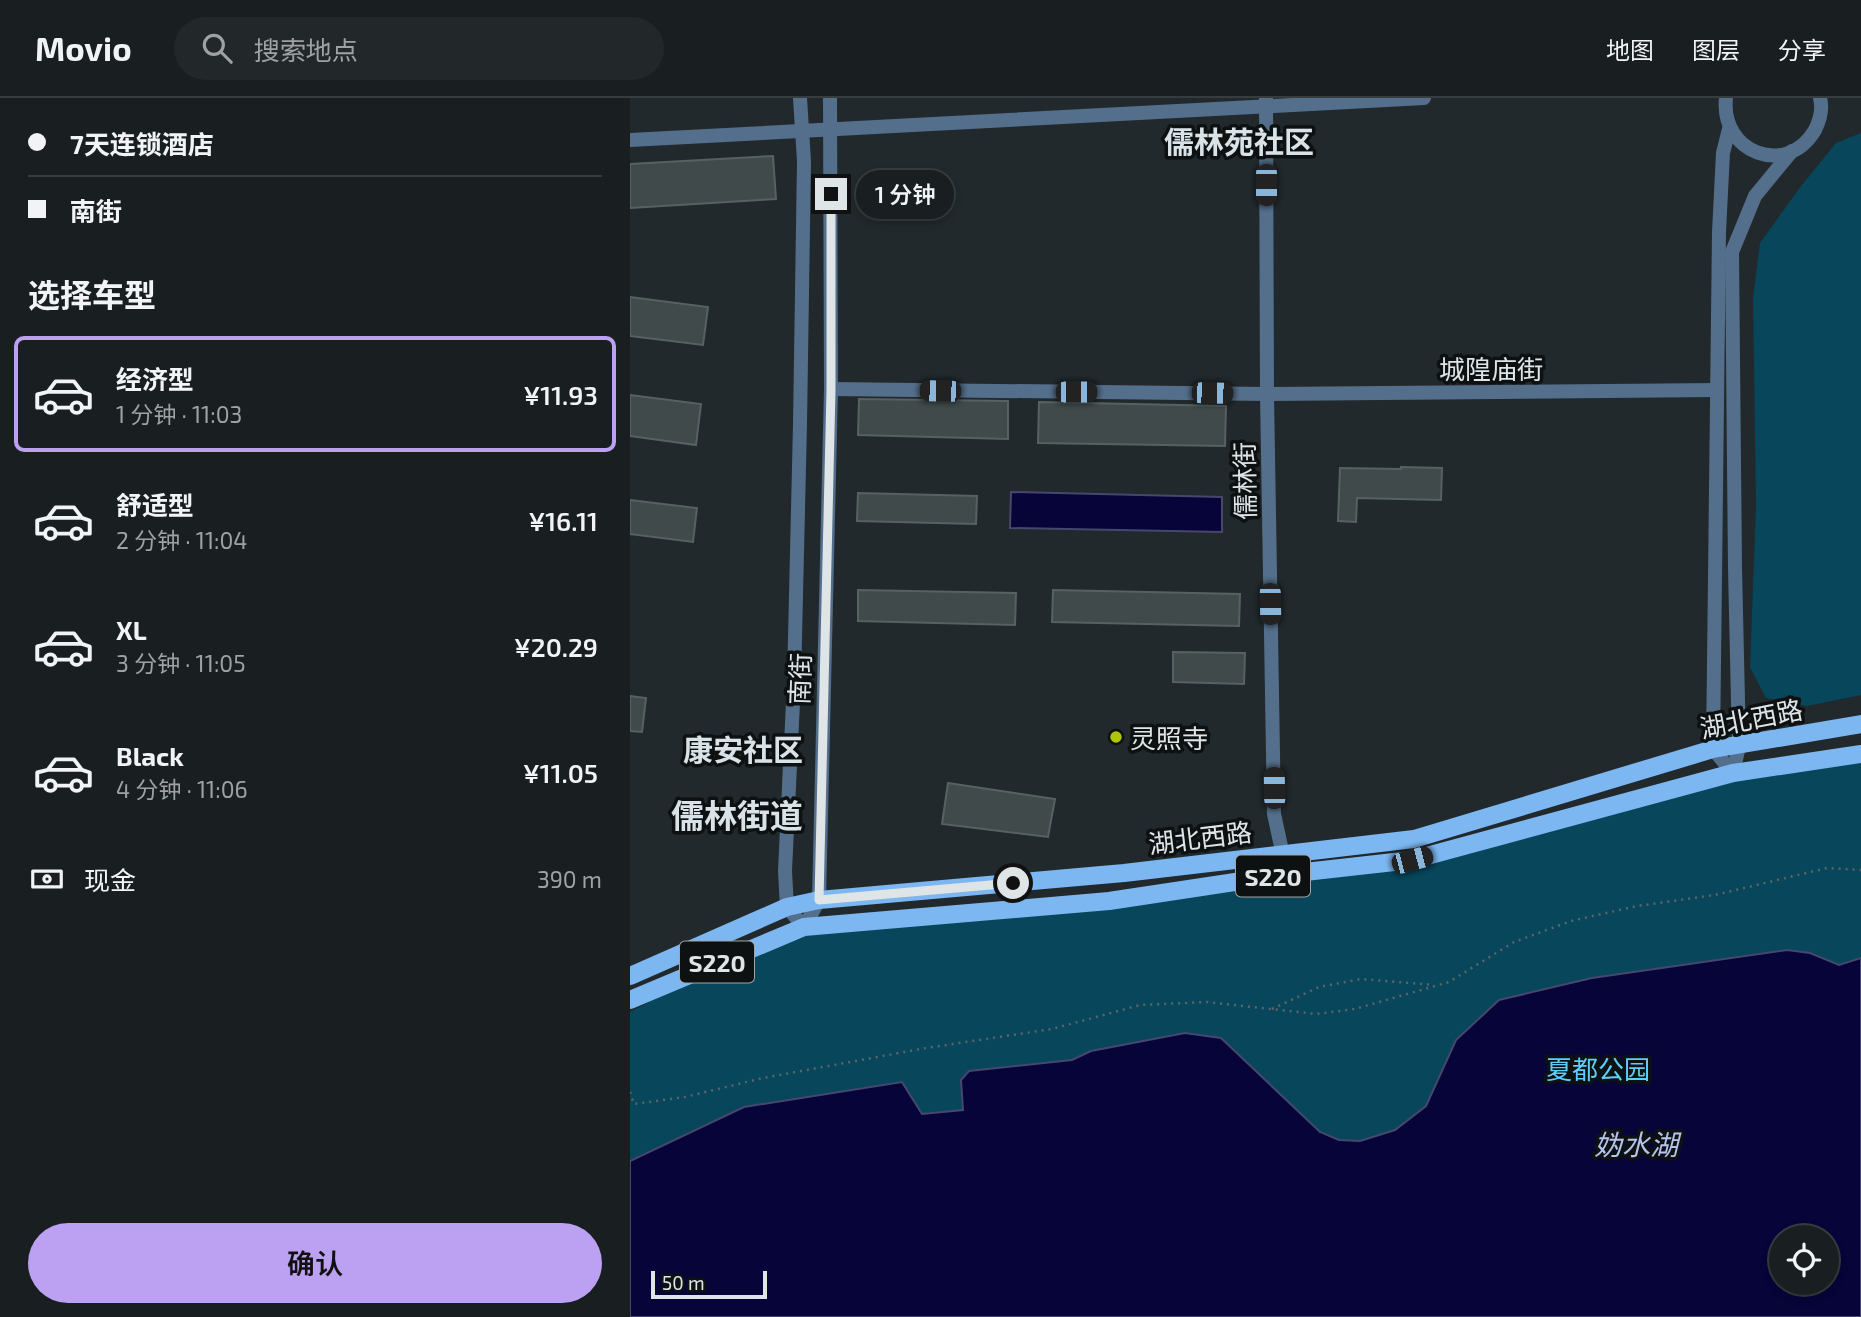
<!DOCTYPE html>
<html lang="zh">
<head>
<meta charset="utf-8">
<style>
	:root { --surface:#191f21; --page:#22272a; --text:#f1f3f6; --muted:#9fa2a5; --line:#373d3f; --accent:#bca0f2 }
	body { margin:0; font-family:"Exo 2","Noto Sans SC",sans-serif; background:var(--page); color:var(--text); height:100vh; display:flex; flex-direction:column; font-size:26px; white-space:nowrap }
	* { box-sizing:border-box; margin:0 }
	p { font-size:23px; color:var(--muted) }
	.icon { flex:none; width:38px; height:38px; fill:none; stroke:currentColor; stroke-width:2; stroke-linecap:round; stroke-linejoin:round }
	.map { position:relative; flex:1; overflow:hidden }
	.sheet { display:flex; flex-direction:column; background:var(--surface); width:630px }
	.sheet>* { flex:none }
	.hud { display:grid; align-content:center; height:154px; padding:0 28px; background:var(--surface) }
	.tools { position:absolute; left:1139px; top:1127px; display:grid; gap:14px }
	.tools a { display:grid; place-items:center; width:70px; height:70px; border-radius:50%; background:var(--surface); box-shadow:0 4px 10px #0003,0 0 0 2px var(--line); font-size:35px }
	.scale { position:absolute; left:21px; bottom:18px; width:116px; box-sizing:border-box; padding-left:7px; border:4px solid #dfe4e7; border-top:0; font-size:19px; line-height:24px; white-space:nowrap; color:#dfe4e7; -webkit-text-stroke:5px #0d1112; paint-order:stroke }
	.end { position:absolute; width:32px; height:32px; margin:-16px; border:9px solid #dfe4e7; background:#111; box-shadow:0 0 0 4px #111 }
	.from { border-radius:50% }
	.bubble { position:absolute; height:49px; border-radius:24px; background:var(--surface); box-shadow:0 4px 10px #0003,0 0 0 2px var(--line); font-size:23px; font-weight:600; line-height:49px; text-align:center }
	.car { position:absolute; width:21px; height:42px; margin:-21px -10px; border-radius:9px; box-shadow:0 0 5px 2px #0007; background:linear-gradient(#222 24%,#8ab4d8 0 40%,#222 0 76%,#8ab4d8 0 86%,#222 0) }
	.hud b { display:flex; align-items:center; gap:24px; height:66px; font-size:26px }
	.hud b+b { border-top:2px solid var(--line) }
	.hud i { width:18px; height:18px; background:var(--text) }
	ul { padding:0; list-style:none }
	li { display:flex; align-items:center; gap:21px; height:116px; margin:0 14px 10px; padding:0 14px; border:4px solid transparent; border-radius:10px }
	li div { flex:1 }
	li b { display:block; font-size:26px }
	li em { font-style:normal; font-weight:600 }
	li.selected { border-color:var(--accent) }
	li>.icon { width:63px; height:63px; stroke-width:1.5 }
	h2 { padding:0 28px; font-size:32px; line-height:84px }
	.pay { display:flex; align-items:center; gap:18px; height:77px; padding:0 28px; font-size:26px }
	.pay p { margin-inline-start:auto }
	.cta { display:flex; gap:14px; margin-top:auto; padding:14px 28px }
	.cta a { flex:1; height:80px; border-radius:42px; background:var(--accent); color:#111; font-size:28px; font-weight:600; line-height:80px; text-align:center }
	header { display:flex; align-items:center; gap:42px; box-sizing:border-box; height:98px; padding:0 35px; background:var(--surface); border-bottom:2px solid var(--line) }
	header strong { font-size:33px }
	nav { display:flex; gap:38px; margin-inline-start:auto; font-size:24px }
	.search { width:490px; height:63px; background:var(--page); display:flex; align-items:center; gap:18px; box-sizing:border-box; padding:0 24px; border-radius:38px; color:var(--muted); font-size:26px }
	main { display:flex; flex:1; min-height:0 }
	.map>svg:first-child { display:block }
	.green { fill:#07465b; fill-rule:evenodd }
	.water { fill:#060439; stroke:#47476d; stroke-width:2; fill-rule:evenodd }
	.building { fill:#404a4b; stroke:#576162; stroke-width:2 }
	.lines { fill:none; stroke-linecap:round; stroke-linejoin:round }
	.path { stroke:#5e6568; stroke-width:2.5; stroke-dasharray:2 5; stroke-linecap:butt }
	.minor { stroke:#546f8b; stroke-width:14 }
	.tertiary { stroke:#546f8b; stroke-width:14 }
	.primary { stroke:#7db7f1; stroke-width:18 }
	.route { stroke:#dfe4e7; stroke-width:9 }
	.poi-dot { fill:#aec50a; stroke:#0d1112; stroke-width:2.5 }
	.labels { text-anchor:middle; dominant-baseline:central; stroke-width:7; stroke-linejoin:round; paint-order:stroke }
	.shield { fill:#0d1112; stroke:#a0a5a7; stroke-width:2 }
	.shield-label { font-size:24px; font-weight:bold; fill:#dfe4e7 }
	.street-label { font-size:26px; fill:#dfe4e7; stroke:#0d1112 }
	.poi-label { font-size:26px; fill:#dfe4e7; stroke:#0d1112; text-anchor:start }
	.park-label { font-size:26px; fill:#5bcefb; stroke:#0d1112 }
	.water-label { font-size:28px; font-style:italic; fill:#b5c2ec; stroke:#0d1112 }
	.quarter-label { font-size:30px; font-weight:bold; fill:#d8e2e7; stroke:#0d1112 }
	.district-label { font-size:33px; font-weight:bold; fill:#d8e2e7; stroke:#0d1112 }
</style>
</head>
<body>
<header>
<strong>Movio</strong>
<div class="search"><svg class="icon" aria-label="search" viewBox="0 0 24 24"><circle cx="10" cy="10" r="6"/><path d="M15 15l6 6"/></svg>搜索地点</div>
<nav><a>地图</a><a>图层</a><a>分享</a></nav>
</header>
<main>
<section class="sheet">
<div class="hud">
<b><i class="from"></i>7天连锁酒店</b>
<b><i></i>南街</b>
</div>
<h2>选择车型</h2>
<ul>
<li class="selected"><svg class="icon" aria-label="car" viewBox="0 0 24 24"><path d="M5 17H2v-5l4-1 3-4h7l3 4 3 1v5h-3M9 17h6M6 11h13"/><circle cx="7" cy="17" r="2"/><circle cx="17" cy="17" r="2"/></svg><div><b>经济型</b><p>1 分钟 · 11:03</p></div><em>¥11.93</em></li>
<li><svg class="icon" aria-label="car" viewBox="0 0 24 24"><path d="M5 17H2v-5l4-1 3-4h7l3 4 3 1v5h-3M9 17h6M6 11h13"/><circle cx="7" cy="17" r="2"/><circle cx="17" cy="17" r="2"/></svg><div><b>舒适型</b><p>2 分钟 · 11:04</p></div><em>¥16.11</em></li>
<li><svg class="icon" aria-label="car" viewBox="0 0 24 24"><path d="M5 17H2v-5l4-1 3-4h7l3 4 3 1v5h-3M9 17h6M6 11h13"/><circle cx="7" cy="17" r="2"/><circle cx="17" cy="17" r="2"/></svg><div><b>XL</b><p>3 分钟 · 11:05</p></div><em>¥20.29</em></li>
<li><svg class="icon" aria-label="car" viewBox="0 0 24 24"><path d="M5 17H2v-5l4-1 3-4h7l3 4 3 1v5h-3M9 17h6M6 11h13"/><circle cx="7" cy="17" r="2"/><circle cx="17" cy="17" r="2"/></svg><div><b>Black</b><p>4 分钟 · 11:06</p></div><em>¥11.05</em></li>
</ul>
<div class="pay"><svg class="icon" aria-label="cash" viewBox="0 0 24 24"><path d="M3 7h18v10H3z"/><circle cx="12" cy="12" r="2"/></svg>现金<p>390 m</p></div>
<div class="cta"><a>确认</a></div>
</section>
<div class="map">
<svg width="1231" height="1219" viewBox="0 0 1231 1219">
	<rect width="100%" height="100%" fill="#21292c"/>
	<!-- green -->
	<g class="green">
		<polygon points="1231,35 1231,597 1177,608 1136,600 1120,569 1126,408 1123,200 1130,145 1168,92 1206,45"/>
		<path d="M1231,656V1219H0V914L65,879L174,829L782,762L1103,675ZM1152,1139H1197V1185H1152Z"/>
	</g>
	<!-- water -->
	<g class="water">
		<polygon points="381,394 592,399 592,434 380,430"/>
		<path d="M1157,852L1180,855L1209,867L1231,860V1219H0V1063L114,1009L272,984L292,1016L333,1012L331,982L339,973L442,962L461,953L555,935L591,940L690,1034L709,1042L730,1043L765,1032L796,1008L826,942L869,902L962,880ZM1197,1139V1185H1152V1139Z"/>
	</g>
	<!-- building -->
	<g class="building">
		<polygon points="143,58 146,101 0,110 0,66"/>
		<polygon points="0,199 78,209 73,247 0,238"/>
		<polygon points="0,297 71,306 66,347 0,338"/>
		<polygon points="229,301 378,303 378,341 228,337"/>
		<polygon points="409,304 596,308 595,348 408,345"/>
		<polygon points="771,369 812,370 811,402 727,400 726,424 708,423 710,370 771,371"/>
		<polygon points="228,395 347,398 346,426 227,423"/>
		<polygon points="0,402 67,410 63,444 0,436"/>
		<polygon points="228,492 386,495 385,527 228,523"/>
		<polygon points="423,492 610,496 609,528 422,524"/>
		<polygon points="543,554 615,555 614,586 543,584"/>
		<polygon points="0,598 16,600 12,634 0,633"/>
		<polygon points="318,685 425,701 418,739 312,726"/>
	</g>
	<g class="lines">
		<!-- path -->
		<g class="path">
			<polyline points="642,911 689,889 731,881 804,887"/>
			<polyline points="0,994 4,1006 55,999 133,980 296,950 422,931 510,907 577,904 686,916 725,911 819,884 884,844 941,823 1007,808 1085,797 1197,770 1231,772"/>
		</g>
		<!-- minor -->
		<g class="minor">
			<polyline points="636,0 637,296 644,716 657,776"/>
			<polyline points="201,291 637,296 1087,292"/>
		</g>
		<!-- tertiary -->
		<g class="tertiary">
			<polyline points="170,0 174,63 170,326 164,583 155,773 157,809 174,829 189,802 201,291 200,0"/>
			<path d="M1096,0C1090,55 1157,80 1185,32C1190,22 1193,11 1190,0"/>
			<polyline points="1099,31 1093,55 1089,134 1083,651 1103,675"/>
			<polyline points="0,42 794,0"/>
			<polyline points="1103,675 1109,648 1105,470 1102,154 1125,98 1162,53"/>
		</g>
		<!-- primary -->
		<g class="primary">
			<polyline points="0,878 157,809 189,802 494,775 784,741 1083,651 1231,626"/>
			<polyline points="0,902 174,829 479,803 657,776 782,762 1103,675 1231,656"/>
		</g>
	</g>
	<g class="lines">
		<!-- route -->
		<polyline class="route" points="201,96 201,292 189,802 383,785"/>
	</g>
	<!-- markers -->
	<circle class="poi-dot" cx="486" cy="639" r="7"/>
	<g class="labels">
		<!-- shield labels -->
		<g class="shield">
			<rect x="606" y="757.5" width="74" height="41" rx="5"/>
			<rect x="50" y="843.5" width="74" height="41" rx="5"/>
		</g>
		<g class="shield-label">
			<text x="643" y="778">S220</text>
			<text x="87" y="864">S220</text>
		</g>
		<!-- street labels -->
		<g class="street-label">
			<text x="861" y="270">城隍庙街</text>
			<text transform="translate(614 383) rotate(-91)">儒林街</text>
			<text transform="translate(169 581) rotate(-88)">南街</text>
			<text transform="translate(1121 620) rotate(-11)">湖北西路</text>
			<text transform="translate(570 739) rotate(-7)">湖北西路</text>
		</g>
		<!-- poi labels -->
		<g class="poi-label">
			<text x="500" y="639">灵照寺</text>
		</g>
		<!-- park labels -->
		<g class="park-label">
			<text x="968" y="970">夏都公园</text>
		</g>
		<!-- water labels -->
		<g class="water-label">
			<text x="1006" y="1046">妫水湖</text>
		</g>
		<!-- quarter labels -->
		<g class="quarter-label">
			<text x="609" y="43">儒林苑社区</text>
			<text x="113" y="651">康安社区</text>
		</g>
		<!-- district labels -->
		<g class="district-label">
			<text x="107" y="717">儒林街道</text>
		</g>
	</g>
</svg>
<div class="tools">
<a><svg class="icon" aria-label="locate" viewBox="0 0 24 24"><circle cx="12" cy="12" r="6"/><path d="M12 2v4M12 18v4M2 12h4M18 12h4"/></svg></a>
</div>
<div class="scale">50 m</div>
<i class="end from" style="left:383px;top:785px"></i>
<i class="end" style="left:201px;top:96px"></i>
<div class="bubble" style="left:226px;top:72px;width:98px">1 分钟</div>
<i class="car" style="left:636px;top:87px;rotate:180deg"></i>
<i class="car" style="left:310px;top:293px;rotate:271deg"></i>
<i class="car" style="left:446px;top:294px;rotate:90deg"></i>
<i class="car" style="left:582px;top:295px;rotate:91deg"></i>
<i class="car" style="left:640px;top:506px;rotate:179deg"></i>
<i class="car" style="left:644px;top:690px;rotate:359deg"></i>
<i class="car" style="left:782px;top:762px;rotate:75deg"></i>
</div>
</main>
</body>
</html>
